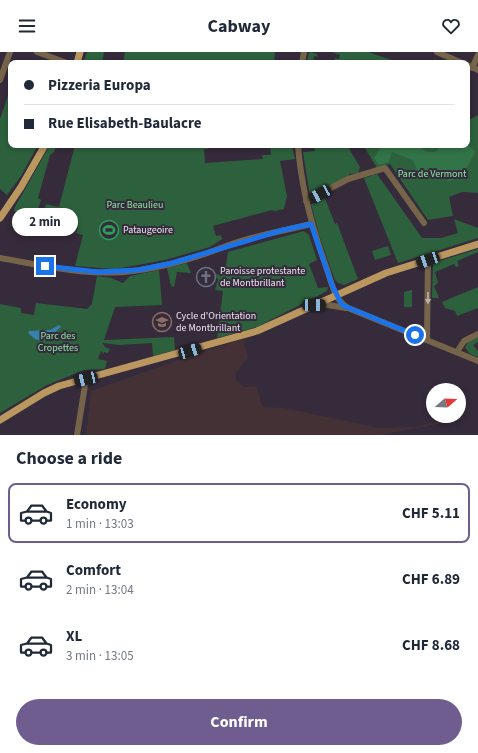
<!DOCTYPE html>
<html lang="en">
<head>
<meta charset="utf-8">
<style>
	:root { --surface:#fff; --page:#f6f6f7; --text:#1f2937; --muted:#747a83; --line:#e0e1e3; --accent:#705d90 }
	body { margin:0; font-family:"Source Sans 3",sans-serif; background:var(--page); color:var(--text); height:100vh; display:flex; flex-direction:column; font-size:15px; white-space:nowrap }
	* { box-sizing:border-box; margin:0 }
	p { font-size:13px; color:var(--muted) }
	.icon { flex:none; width:22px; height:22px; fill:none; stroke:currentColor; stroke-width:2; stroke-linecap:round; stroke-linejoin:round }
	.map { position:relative; height:383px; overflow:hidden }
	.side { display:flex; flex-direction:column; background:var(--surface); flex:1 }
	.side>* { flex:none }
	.top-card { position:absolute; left:8px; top:8px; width:462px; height:88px; border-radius:8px; box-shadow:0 2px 6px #0003; display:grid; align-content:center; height:88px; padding:0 16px; background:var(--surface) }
	.needle { width:26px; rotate:71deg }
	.controls { position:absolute; left:426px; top:331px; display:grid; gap:8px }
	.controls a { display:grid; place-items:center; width:40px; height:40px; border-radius:50%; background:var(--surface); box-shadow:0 2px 6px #0003; font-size:20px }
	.end { position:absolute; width:18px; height:18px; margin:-9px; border:5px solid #1a73e8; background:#fff; box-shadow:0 0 0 2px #fff }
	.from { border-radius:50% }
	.bubble { position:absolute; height:28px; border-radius:14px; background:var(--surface); box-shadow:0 2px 6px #0003; font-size:13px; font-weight:700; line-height:28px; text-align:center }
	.car { position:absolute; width:12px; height:24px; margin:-12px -6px; border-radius:5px; box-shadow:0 0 3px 1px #0007; background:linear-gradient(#222 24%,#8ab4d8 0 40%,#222 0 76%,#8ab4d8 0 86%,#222 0) }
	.top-card b { display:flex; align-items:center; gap:14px; height:38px; font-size:15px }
	.top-card b+b { border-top:1px solid var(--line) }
	.top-card i { width:10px; height:10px; background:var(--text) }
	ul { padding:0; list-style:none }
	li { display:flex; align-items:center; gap:12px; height:60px; margin:0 8px 6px; padding:0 8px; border:2px solid transparent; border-radius:8px }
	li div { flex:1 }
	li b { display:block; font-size:15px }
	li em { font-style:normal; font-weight:700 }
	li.on { border-color:var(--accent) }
	li>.icon { width:36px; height:36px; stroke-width:1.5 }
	h2 { padding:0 16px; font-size:18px; line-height:48px }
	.cta { display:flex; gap:8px; margin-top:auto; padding:8px 16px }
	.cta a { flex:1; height:46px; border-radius:24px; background:var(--accent); color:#fff; font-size:16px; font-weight:700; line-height:46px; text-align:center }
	header { display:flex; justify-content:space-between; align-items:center; height:52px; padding:0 16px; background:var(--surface); font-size:18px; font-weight:700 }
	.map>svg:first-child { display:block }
	.industrial { fill:#443135 }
	.green { fill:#2d613d }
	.forest { fill:#327447 }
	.water { fill:#3980ad }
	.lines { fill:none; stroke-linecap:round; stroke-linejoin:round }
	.minor { stroke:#76644a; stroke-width:6 }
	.major { stroke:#bb9760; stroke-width:7 }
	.oneway { fill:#bdb1ae }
	.route { stroke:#1a73e8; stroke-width:5 }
	.labels { text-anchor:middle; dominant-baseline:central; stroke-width:4; stroke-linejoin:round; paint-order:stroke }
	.park-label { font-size:10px; fill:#89e5a2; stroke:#352b3b }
	.poi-label { font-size:10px; fill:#ece5f0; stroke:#352b3b; text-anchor:start }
</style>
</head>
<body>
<header><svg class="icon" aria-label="menu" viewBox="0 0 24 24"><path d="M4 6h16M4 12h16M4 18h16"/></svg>Cabway<svg class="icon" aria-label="heart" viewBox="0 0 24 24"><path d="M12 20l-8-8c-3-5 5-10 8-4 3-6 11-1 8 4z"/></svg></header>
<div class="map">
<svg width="478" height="383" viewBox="0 0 478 383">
	<rect width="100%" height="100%" fill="#352b3b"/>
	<!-- industrial -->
	<polygon class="industrial" points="243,287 248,306 235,322 236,328 244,335 256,334 263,355 284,356 380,376 414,375 462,365 462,367 381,383 86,383 91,339 193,303"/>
	<!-- green -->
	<g class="green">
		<polygon points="87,0 104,0 102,11 83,11"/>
		<polygon points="125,0 275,0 274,11 123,11"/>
		<polygon points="311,0 317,2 318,5 314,4 313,11 307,11 309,1"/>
		<polygon points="332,0 368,0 400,11 335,11 335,6 339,7 340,3"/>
		<polygon points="11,35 11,93 38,93 21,124 7,143 0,137 0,67"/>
		<polygon points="478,63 478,141 462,140 449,145 453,164 428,168 390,112 377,116 363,93 467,93 467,69"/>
		<polygon points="50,93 56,93 54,100 50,103 38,146 41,148 37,160 30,163 14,159 15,155"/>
		<polygon points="75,93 207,93 208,97 204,97 205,111 263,107 262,103 271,103 270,95 292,95 295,107 280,109 287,144 284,157 275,159 272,158 213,174 216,184 221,183 222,187 210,195 165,208 115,217 75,214 83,183 76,181 78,176 76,168 69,166 66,168 43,163 46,152 59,155"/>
		<polygon points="344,93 348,95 360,115 358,121 349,122 349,124 310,144 303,100 315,99 314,94"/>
		<polygon points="377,122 422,186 441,186 458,181 454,167 478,176 478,186 398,211 364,126"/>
		<polygon points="324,144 335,172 337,171 358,227 344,233 338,231 335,228 320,186 311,152"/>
		<polygon points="304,179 309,183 317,208 309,212 318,236 328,235 327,239 257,275 217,286 223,239 215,238 218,227 215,224 217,222 220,223 225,220 228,200"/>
		<polygon points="388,194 391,203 375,208 372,199"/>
		<polygon points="478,197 478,200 457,209 459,214 456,215 454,212 435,220 438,231 434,234 439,246 433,246 432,245 433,211"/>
		<polygon points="187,211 191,221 177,220 174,235 171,234 167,216"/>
		<polygon points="159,218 162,253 115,255 104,288 174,285 175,298 153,304 152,291 119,293 103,291 105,295 110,297 108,301 104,300 104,302 101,299 98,307 107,309 105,317 84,318 47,333 0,361 0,252 21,256 21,261 34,263 36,251 87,257 92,252 97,224 111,226 123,231 130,224"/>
		<polygon points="478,235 478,256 457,264 455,259 445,256 442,250"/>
		<polygon points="412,238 412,255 404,255 404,240"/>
		<polygon points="478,285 478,290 473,293 478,299 478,305 470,302 465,296 468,289"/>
	</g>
	<!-- forest -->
	<path class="forest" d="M467,92L475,100C469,112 462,127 448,129V122L441,123L437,118L418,120L413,108L392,100L389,110L379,113L374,106L382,93H416L427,100H436L440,93Z"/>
	<!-- water -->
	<g class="water">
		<polygon points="102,173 115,175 114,183 105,180 101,176"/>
		<polygon points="59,273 61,275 50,285 43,289 35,287 28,281 29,279 50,278"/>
	</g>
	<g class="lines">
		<!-- minor -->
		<g class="minor">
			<polyline points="37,0 67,11"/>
			<polyline points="437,0 462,11"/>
			<polyline points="302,11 304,0"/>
			<polyline points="467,13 478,18"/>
			<polyline points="472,16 478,3"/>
			<polyline points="0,28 10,0"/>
			<path d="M298,93C301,136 312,176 327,217C331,230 335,249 348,256L478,309"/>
			<polyline points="306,149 348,127 385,116 424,171"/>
			<path d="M0,206C40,213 82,223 123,220C159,217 196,206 229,193C256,183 284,179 311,172"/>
			<polyline points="316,253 328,253 346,256"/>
			<polyline points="427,288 428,207"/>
			<polyline points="457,300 464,289 478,282"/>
			<polyline points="77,383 86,327"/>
		</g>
		<!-- major -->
		<g class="major">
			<polyline points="77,11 80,0"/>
			<polyline points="0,166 21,135 45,93"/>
			<polyline points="0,368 44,341 59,334 257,279 386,221 478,192"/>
		</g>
	</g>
	<!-- one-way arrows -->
	<defs><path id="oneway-solid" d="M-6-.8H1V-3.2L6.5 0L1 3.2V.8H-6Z"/></defs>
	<use class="oneway" href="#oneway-solid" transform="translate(428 246) rotate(90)"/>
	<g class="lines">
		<!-- route -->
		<polyline class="route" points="45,214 98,220 138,218 172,211 283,178 311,172 332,233 342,253 415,283"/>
	</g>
	<!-- icons -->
	<defs>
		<symbol id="stadium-ring" viewBox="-11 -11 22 22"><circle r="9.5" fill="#352b3b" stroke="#2e9e5b" stroke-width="1.5"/><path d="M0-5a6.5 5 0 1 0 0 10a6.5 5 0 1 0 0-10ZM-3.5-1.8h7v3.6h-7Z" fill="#2e9e5b"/></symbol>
		<symbol id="church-ring" viewBox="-11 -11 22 22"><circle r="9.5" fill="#352b3b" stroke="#6b7280" stroke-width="1.5"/><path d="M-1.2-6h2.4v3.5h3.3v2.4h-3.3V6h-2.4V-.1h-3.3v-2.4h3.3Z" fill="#6b7280"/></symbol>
		<symbol id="school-ring" viewBox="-11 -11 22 22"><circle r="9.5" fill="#352b3b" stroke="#8d6e63" stroke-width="1.5"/><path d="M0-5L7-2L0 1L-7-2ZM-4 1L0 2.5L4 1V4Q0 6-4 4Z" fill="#8d6e63"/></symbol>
	</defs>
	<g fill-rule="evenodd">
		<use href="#stadium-ring" x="98" y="167" width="22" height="22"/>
		<use href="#church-ring" x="195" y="214" width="22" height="22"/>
		<use href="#school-ring" x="151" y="259" width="22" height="22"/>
	</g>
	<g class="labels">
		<!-- park labels -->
		<g class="park-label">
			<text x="432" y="122">Parc de Vermont</text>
			<text x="135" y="153">Parc Beaulieu</text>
			<text x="58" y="284">Parc des<tspan x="58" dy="12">Cropettes</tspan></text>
		</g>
		<!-- poi labels -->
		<g class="poi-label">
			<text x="123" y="178">Pataugeoire</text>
			<text x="220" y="219">Paroisse protestante<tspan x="220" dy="12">de Montbrillant</tspan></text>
			<text x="176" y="264">Cycle d'Orientation<tspan x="176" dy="12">de Montbrillant</tspan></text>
		</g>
	</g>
</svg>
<div class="controls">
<a><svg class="needle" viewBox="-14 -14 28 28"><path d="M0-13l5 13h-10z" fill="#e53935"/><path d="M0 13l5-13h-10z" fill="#747a83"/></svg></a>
</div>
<i class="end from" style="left:415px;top:283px"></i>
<i class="end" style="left:45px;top:214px"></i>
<div class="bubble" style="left:12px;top:156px;width:66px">2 min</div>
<i class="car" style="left:320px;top:142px;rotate:241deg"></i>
<i class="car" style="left:428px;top:208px;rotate:251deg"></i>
<i class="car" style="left:314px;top:253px;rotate:89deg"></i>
<i class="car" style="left:190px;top:299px;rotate:73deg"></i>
<i class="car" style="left:86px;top:327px;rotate:257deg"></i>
<div class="top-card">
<b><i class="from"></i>Pizzeria Europa</b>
<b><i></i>Rue Elisabeth-Baulacre</b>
</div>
</div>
<section class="side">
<h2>Choose a ride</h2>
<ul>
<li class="on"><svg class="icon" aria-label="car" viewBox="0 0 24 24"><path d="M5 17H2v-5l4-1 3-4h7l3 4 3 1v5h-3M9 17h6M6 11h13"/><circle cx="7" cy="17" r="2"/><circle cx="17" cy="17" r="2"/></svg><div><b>Economy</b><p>1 min · 13:03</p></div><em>CHF 5.11</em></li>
<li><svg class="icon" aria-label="car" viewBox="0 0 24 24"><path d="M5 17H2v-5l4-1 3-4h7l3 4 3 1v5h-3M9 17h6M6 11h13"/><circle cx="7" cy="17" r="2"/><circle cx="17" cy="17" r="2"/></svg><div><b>Comfort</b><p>2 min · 13:04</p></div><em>CHF 6.89</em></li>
<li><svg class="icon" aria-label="car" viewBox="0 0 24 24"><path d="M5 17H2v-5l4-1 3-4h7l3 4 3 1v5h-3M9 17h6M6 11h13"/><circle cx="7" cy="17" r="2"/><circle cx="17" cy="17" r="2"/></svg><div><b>XL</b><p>3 min · 13:05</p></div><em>CHF 8.68</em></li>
</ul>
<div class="cta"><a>Confirm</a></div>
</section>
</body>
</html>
